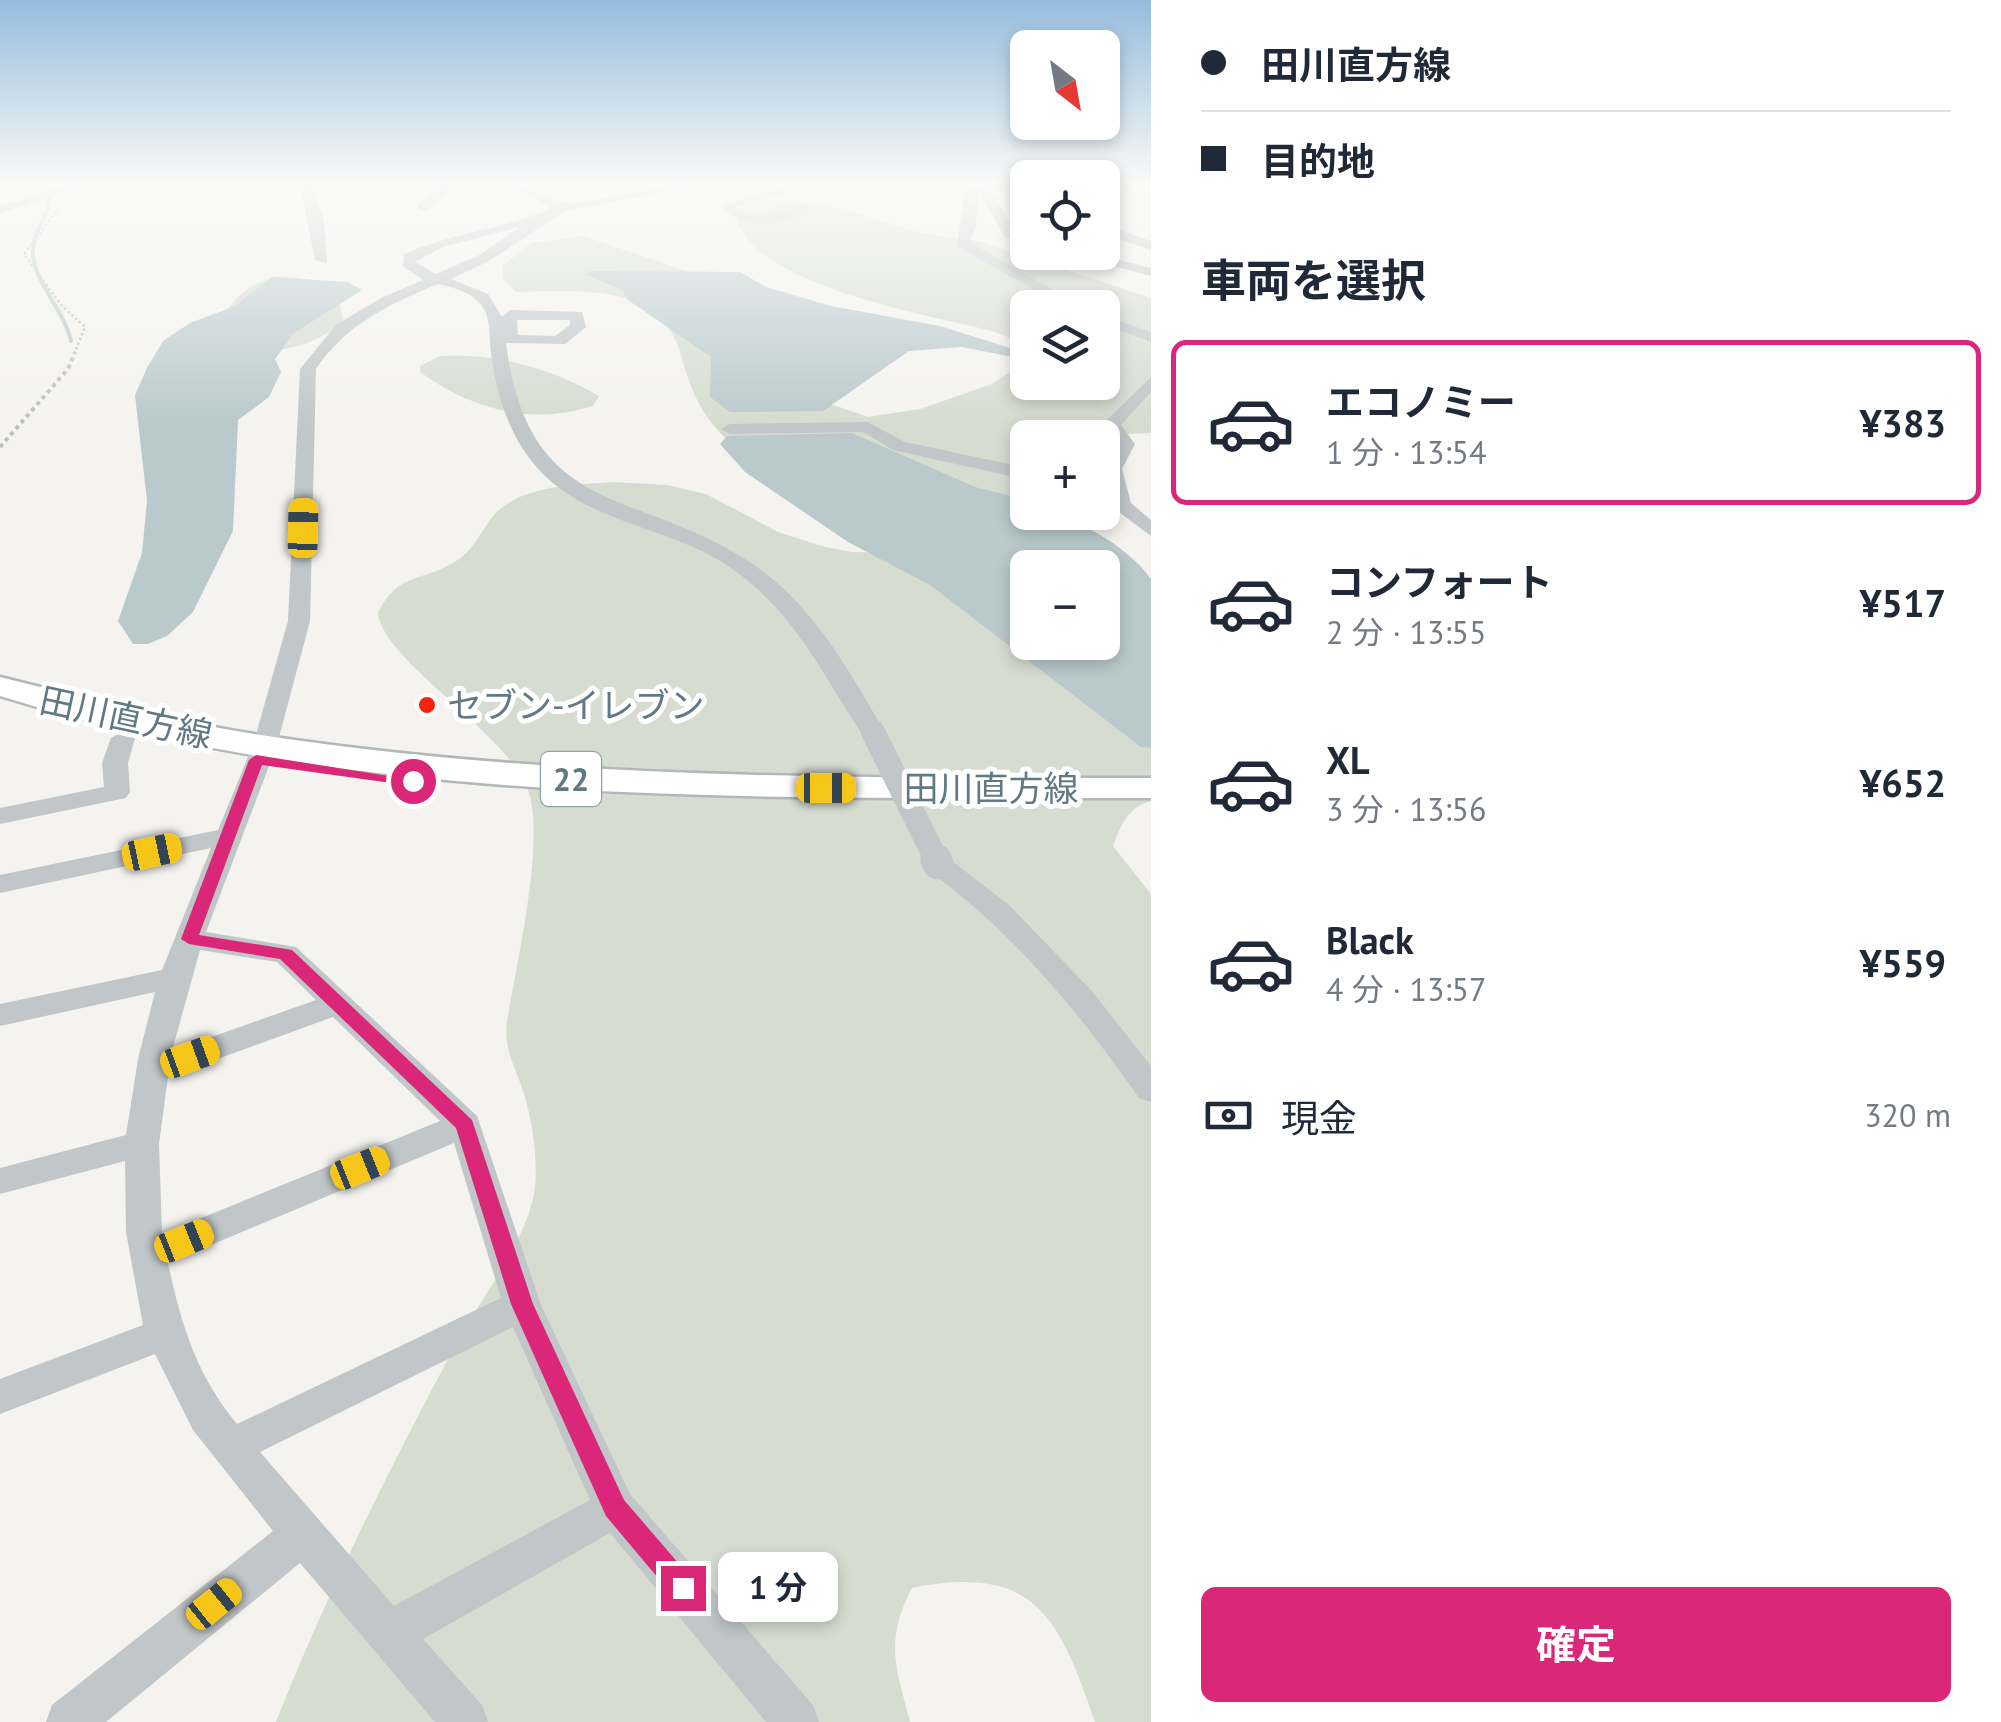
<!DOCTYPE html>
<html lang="ja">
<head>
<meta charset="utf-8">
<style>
	:root { --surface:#fff; --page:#f6f6f7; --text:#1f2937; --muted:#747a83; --line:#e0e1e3; --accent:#db2777 }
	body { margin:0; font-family:"PT Sans","Noto Sans JP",sans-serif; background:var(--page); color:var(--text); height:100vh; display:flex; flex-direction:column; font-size:38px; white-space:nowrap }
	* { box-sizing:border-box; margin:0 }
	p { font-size:32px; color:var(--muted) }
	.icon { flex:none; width:55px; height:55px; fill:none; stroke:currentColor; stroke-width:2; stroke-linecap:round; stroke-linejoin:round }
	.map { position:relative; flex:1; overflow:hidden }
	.sheet { display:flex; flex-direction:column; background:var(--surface); width:850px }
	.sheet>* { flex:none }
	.top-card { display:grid; align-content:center; height:220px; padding:0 50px; background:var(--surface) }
	.needle { width:65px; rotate:149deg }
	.fabs { position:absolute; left:1010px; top:30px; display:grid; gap:20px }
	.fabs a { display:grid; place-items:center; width:110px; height:110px; border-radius:15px; background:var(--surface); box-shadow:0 5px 15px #0003; font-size:50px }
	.end { position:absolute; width:45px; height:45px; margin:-22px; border:12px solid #db2777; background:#fff; box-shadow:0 0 0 5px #fff }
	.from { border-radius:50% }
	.bubble { position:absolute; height:70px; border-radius:15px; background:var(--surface); box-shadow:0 5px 15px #0003; font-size:32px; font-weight:700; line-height:70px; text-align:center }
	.car { position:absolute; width:30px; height:60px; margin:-30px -15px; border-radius:12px; box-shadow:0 0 8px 2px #0007; background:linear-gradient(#f5c518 24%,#345 0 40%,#f5c518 0 76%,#345 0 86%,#f5c518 0) }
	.top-card b { display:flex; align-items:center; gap:35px; height:95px; font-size:38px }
	.top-card b+b { border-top:2px solid var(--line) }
	.top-card i { width:25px; height:25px; background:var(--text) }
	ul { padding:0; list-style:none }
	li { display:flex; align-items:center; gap:30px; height:165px; margin:0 20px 15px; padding:0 30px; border:5px solid transparent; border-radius:15px }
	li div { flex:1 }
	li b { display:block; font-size:38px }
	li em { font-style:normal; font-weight:700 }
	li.on { border-color:var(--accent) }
	li>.icon { width:90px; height:90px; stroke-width:1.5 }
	h2 { padding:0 50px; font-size:45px; line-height:120px }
	.pay { display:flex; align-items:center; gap:25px; height:110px; padding:0 50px; font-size:38px }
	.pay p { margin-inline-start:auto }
	.action { display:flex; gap:20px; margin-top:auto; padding:20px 50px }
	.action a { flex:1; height:115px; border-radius:15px; background:var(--accent); color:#fff; font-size:40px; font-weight:700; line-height:115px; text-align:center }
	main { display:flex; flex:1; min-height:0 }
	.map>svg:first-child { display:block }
	.green { fill:#d6dcd0 }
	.water { fill:#b9c9cc; fill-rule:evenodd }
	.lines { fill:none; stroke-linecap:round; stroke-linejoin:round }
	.stream { stroke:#b9c9cc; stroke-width:4 }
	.major-casing { stroke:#b1b8ba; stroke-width:5 }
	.path-far1 { stroke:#bcbfc1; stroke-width:2.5; stroke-dasharray:2.5 2.5; stroke-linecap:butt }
	.path { stroke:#bcbfc1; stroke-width:4; stroke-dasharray:4 4; stroke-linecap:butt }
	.minor { fill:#c1c6c8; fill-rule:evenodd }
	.major { fill:#fff; fill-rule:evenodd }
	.minor-bridge-far1 { stroke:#c1c6c8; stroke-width:24 }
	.minor-bridge { stroke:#c1c6c8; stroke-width:31 }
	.route { fill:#db2777 }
	.poi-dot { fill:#f5230e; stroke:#fff; stroke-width:4 }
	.labels { text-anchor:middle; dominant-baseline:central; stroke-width:10; stroke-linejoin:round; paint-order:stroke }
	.shield { fill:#fff; stroke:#90a1a8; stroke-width:2.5 }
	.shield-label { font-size:32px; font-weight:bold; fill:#607983 }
	.poi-label { font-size:35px; fill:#607983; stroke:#fff; text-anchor:start }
	.street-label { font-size:35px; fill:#607983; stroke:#fff }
</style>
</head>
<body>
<main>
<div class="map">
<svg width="1151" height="1722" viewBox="0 0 1151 1722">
	<rect width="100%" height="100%" fill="#f4f3ef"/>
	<!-- green -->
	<g class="green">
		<path d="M766,199L840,208L921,233L979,241L1151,298V433L1028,438V512L1101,513L1099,521L1086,528L1054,531L726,439C698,410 691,390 680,352C659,282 577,291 516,292L504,280L502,266L531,243L583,236L711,279L825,402L868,417L920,409L992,384L1027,361L1028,382H1102V308H1028L1027,353L1016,340L992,331C936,316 739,285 735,209Z"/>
		<path d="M279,276C315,279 340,281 343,321C325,340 280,357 254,347C242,343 231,334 219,328C231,297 248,284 279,276Z"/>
		<path d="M440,356C493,352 553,369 599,396L593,406C531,426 471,409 420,372V366Z"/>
		<path d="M613,482L667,485L706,494L778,532L825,547L852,552L966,554L1028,568V642H1102L1151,635V801C1128,808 1121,824 1113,846L1151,894V1722H1095C1059,1618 1036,1563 912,1588C884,1642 896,1667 910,1722H276C327,1593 389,1469 455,1346C480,1299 520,1251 533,1199C540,1170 533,1123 524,1094C516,1068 503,1049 507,1022C516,965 546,840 528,790C507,732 383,661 378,613C397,573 420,582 453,563C473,552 480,532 494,515C520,485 576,485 613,482Z"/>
	</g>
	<!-- water -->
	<g class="water">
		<polygon points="590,271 740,272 766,287 831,306 940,326 1020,351 1018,358 962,347 909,351 823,411 730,412 710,397 711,357 628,300 622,290 587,275"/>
		<polygon points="272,277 348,282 362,290 294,333 275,359 281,372 269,397 238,420 233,531 193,612 167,636 148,644 133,644 118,621 142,553 147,501 135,395 147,368 163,341 190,323 235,306"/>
		<path d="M852,433L975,487L1027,500L1028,512C1070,512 1127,545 1151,579V748L1141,747L930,585L848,542L745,472L720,444L727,436ZM1028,568H1102V642H1028Z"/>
	</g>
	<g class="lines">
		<!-- stream -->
		<path class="stream" d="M50,188C53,214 31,229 33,255C35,283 64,310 71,341"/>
		<defs>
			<path id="major" d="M0,677C94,700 185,725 281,738C569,780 861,778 1151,778V798C769,797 369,810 0,696Z"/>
		</defs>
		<!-- major casing -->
		<use href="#major" class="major-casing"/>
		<!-- path-far1 -->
		<polyline class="path-far1" points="59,208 24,254 61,305 85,327 74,354"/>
		<!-- path -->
		<polyline class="path" points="0,447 68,369 75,352"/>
		<!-- minor -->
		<g class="minor">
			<polygon points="68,184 87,184 0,214 0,206"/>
			<polygon points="300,184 312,184 324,221 327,263 315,260"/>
			<polygon points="443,184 457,184 428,210 418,210 418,204"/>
			<path d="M509,184C531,184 549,204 569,203C614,200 658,184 704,184L565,211L489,261L451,279L488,294L502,317L510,310L582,312L586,327L565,344L506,343C529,526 645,485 761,570C816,610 851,674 885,732L882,737H864C821,672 791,605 722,562C660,524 576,521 530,459C507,429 496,391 491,353C489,339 491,322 484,309C475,293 455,288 438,284C390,304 346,324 316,369L310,621L277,745L206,932L296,947L477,1116L541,1305L630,1494L813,1705L819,1722H766L610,1533L423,1639L482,1705L488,1722H435L300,1563L106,1722H46L52,1705L273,1531L193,1430L155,1354L0,1414V1379L143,1325L126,1232L125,1161L0,1194V1168L126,1135L138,1059L155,992L0,1026V1004L162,970L211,848L0,893V875L218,830L253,745L288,621L300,369L336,325L381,298L423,280L403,266L404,254C451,233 506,229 552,208ZM520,227L479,255L436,274L415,262L443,247ZM517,320H570V325L555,336L518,335ZM200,950L277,962L316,1000L172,1051ZM333,1017L440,1121L162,1234L159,1144L168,1077ZM454,1143L501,1298L237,1424C196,1374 181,1324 168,1263ZM513,1327L590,1500L394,1606L260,1452Z"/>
			<path d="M772,184L788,188L781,195L735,207L753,215L808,205L814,209C788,224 742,231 720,206L773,189Z"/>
			<polygon points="987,184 1014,230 1028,237 1028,247 1004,236 978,190 976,227 969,242 1085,308 1066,308 957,246 965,189"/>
			<polygon points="1102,224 1151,241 1151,250 1102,233"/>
			<polygon points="1061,252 1088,252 1151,268 1151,276"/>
			<polygon points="1102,315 1151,332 1151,342 1102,324"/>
			<polygon points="1151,377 1151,392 1121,425 1135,444 1122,469 1131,503 1151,520 1151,536 1115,509 1104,469 1116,445 1104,432 1103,424"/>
			<polygon points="867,422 905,442 1028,468 1028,480 893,450 863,432 730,434 721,429 730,424"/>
			<polygon points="123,731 135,738 128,763 130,792 126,798 0,824 0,808 104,787 102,763 111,738"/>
			<path d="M938,855L948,858L1009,905L1091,990L1151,1066V1102L1139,1098C1079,1012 1014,933 928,870L924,864Z"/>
		</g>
		<!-- major -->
		<use href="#major" class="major"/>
		<!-- minor-bridge-far1 -->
		<polyline class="minor-bridge-far1" points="873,732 937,861"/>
		<!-- minor-bridge -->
		<polyline class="minor-bridge" points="936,859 938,864"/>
	</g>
	<!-- sky -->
	<linearGradient id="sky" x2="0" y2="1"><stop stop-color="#95bcdd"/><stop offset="0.43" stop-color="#fafaf8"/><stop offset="1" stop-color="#fafaf8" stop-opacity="0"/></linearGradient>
	<rect width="1151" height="425" fill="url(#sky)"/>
	<!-- route -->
	<polygon class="route" points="256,755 420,781 413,786 262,765 199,935 292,950 472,1120 533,1304 624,1500 692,1579 696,1588 692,1597 683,1601 674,1597 606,1516 511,1304 456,1128 280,959 189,944 181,939 249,760"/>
	<!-- markers -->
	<circle class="poi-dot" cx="427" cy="705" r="10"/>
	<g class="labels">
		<!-- shield labels -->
		<rect class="shield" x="541" y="752" width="60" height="54" rx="8"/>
		<g class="shield-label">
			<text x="571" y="779">22</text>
		</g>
		<!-- poi labels -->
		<g class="poi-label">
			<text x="447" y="705">セブン-イレブン</text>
		</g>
		<!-- street labels -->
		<g class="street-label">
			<text transform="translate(126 717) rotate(12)">田川直方線</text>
			<text x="991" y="788">田川直方線</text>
		</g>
	</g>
</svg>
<div class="fabs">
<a><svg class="needle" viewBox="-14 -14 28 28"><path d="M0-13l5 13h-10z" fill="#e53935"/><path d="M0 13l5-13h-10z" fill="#747a83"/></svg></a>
<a><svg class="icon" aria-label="locate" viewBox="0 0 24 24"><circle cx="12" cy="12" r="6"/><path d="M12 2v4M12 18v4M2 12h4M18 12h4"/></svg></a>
<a><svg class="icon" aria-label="layers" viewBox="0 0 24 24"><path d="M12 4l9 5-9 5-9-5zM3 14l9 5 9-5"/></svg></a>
<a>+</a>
<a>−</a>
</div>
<i class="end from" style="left:413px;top:781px"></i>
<i class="end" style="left:683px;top:1588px"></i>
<div class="bubble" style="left:718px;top:1552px;width:120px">1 分</div>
<i class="car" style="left:303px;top:528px;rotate:1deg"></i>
<i class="car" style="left:826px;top:788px;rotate:90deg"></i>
<i class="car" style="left:152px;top:852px;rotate:78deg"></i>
<i class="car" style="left:190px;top:1057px;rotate:70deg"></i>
<i class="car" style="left:360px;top:1168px;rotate:68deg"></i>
<i class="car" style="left:184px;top:1241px;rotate:68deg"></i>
<i class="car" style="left:214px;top:1604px;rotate:51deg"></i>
</div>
<section class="sheet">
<div class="top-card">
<b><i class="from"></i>田川直方線</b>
<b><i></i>目的地</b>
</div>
<h2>車両を選択</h2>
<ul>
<li class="on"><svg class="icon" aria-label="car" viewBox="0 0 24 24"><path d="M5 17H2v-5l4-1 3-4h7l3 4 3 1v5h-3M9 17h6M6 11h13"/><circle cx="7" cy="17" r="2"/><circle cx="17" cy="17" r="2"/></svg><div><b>エコノミー</b><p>1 分 · 13:54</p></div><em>¥383</em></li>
<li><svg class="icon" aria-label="car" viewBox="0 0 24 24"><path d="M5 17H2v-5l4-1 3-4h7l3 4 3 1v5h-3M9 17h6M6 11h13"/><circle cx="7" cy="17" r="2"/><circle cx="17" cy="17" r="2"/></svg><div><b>コンフォート</b><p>2 分 · 13:55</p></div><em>¥517</em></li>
<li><svg class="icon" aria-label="car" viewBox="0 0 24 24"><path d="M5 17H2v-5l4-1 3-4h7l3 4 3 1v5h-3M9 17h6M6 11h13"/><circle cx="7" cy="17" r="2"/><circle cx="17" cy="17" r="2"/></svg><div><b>XL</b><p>3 分 · 13:56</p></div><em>¥652</em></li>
<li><svg class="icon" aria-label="car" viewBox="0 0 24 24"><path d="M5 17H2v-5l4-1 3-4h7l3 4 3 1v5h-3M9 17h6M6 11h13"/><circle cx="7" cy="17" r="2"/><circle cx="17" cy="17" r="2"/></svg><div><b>Black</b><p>4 分 · 13:57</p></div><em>¥559</em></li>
</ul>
<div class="pay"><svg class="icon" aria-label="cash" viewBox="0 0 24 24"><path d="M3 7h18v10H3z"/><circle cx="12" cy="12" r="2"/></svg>現金<p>320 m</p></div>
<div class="action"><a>確定</a></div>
</section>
</main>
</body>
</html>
